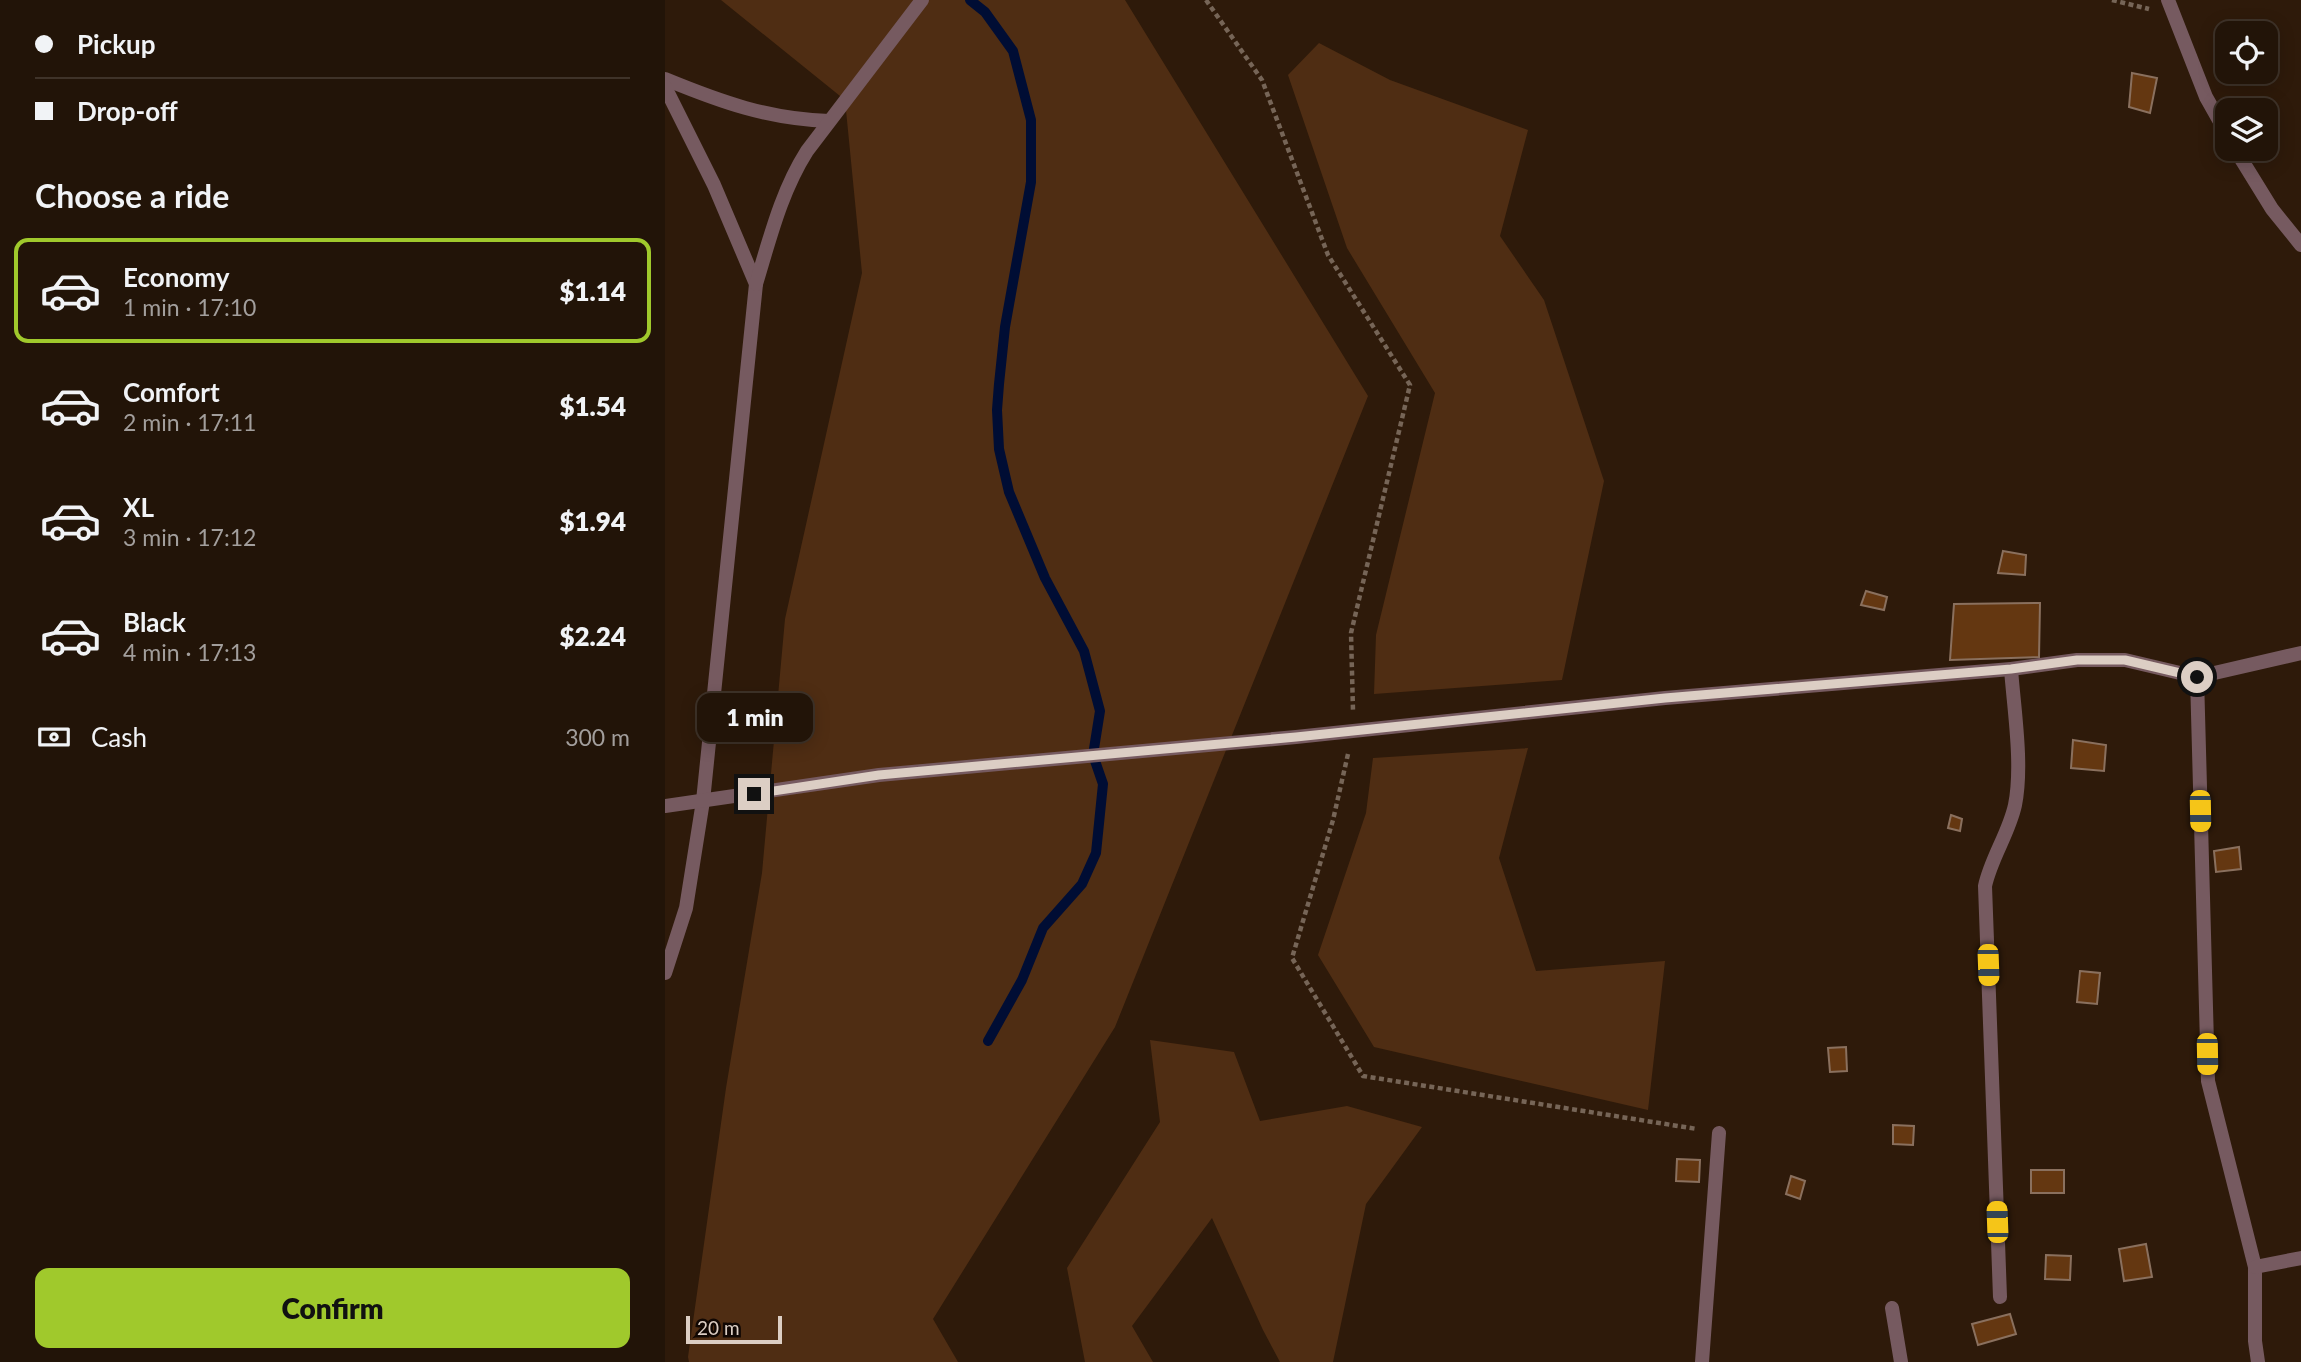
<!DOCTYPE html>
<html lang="en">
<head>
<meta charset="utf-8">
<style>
	:root { --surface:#221408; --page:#2e2116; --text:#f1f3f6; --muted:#a29e9c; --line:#3f3329; --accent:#a0c92c }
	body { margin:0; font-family:Lato,sans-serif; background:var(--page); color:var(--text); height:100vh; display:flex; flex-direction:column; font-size:26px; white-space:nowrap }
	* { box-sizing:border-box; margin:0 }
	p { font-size:23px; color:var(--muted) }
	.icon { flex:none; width:38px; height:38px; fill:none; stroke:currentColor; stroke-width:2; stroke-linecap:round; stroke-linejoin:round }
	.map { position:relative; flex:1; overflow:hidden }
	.panel { display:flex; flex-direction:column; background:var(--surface); width:665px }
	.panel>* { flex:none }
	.top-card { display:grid; align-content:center; height:154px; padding:0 35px; background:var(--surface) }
	.buttons { position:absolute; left:1550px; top:21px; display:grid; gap:14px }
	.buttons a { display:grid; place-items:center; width:63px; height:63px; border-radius:14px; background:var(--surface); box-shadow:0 4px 18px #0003,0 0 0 2px var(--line); font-size:35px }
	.scale { position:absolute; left:21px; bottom:18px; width:96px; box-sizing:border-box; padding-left:7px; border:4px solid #dccec4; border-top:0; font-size:19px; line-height:24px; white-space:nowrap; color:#dccec4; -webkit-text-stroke:5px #100703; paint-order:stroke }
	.end { position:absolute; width:32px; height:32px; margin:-16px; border:9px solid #dccec4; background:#111; box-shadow:0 0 0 4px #111 }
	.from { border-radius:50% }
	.bubble { position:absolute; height:49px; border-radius:14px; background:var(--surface); box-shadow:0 4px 18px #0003,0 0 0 2px var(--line); font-size:23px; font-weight:800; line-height:49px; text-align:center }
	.car { position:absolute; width:21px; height:42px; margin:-21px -10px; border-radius:9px; box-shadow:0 0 5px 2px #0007; background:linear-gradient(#f5c518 24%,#345 0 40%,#f5c518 0 76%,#345 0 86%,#f5c518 0) }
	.top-card b { display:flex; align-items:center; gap:24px; height:66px; font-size:26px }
	.top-card b+b { border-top:2px solid var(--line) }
	.top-card i { width:18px; height:18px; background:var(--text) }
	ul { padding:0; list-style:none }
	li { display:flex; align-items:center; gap:21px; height:105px; margin:0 14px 10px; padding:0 21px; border:4px solid transparent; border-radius:14px }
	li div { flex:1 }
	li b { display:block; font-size:26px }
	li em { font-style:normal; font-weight:800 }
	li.selected { border-color:var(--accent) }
	li>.icon { width:63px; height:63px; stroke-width:1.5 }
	h2 { padding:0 35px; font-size:32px; line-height:84px }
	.pay { display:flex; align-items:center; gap:18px; height:77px; padding:0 35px; font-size:26px }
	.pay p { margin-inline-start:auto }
	.button { display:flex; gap:14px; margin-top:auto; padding:14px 35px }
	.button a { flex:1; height:80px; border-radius:14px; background:var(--accent); color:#111; font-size:28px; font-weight:800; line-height:80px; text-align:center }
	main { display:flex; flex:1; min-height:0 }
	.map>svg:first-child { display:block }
	.green { fill:#4f2d13 }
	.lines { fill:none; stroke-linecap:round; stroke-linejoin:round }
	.stream { stroke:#000d34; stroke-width:10 }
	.building { fill:#643711; stroke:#8a705e; stroke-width:2 }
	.path { stroke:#766557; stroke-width:4.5; stroke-dasharray:5 3.5; stroke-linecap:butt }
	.minor { stroke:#765a60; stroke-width:14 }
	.route { stroke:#dccec4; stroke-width:9 }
</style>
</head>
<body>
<main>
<section class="panel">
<div class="top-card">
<b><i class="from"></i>Pickup</b>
<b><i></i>Drop-off</b>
</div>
<h2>Choose a ride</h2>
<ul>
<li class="selected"><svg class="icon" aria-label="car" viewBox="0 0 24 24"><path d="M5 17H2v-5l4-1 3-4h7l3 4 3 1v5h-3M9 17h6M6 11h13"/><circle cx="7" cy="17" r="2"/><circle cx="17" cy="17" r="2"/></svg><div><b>Economy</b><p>1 min · 17:10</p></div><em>$1.14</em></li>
<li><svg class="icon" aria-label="car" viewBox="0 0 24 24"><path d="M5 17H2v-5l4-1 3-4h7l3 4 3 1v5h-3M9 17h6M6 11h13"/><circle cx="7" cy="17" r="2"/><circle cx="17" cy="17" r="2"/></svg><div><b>Comfort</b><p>2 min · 17:11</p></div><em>$1.54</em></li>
<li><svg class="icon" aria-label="car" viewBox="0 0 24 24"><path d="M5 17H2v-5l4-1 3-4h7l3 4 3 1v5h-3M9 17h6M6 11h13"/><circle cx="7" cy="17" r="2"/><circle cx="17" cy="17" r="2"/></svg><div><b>XL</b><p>3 min · 17:12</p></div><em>$1.94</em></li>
<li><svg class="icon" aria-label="car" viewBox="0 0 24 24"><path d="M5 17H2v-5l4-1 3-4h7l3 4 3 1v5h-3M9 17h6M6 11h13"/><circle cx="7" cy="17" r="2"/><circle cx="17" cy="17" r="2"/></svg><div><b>Black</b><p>4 min · 17:13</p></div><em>$2.24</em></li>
</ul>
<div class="pay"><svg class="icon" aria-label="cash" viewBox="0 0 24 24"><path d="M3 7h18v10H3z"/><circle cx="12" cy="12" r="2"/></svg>Cash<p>300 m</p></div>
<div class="button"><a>Confirm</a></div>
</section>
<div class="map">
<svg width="1636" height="1362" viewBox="0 0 1636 1362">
	<rect width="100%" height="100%" fill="#2e1a0a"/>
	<!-- green -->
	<g class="green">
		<polygon points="56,0 460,0 703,396 450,1027 268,1319 293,1362 24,1362 23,1357 61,1088 97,873 120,619 197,273 180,100"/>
		<polygon points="654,43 725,80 863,130 835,236 879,300 939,481 897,680 709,694 711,635 770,393 682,248 623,75"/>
		<polygon points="863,748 834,858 871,971 1000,961 983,1110 709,1047 653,955 701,813 708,758"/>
		<polygon points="485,1040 569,1052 595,1121 682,1106 757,1127 701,1204 668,1362 615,1362 598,1330 547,1218 467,1326 488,1362 420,1362 402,1268 495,1122"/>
	</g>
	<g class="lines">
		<!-- stream -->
		<polyline class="stream" points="305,0 320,12 348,51 366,120 366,182 340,327 334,384 332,410 334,449 344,492 380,578 419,651 435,711 428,755 438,784 431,853 417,884 378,928 357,980 323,1041"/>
	</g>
	<!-- building -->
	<g class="building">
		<polygon points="1467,73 1492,78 1485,113 1464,107"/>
		<polygon points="1338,551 1361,555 1360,575 1333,573"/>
		<polygon points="1201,591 1222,597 1219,610 1196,605"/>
		<polygon points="1375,603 1374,657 1285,660 1289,604"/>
		<polygon points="1408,740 1441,745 1439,771 1406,768"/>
		<polygon points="1286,815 1297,819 1295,831 1283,828"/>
		<polygon points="1574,847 1576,869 1551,872 1549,851"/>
		<polygon points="1415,971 1435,973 1432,1004 1412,1002"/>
		<polygon points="1181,1047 1182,1071 1165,1072 1163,1048"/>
		<polygon points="1228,1125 1249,1126 1248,1145 1228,1144"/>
		<polygon points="1012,1159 1035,1160 1034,1182 1011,1181"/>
		<rect x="1366" y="1170" width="33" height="23"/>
		<polygon points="1126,1176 1140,1181 1135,1199 1121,1194"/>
		<polygon points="1481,1244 1487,1277 1459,1281 1454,1249"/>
		<polygon points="1381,1255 1406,1256 1405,1280 1380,1279"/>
		<polygon points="1345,1314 1351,1334 1313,1345 1307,1324"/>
	</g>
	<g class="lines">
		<!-- path -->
		<g class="path">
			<polyline points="541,0 597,80 663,255 745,385 686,633 688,711"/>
			<polyline points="1447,0 1484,9"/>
			<polyline points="683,754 668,820 627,958 698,1076 1032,1129"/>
		</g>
		<!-- minor -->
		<g class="minor">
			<polyline points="1503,0 1541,97 1563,136"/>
			<path d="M0,79C56,102 103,119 164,121"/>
			<polyline points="0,87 49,185 91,284 38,801 21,908 0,973"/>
			<polyline points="1570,149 1607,209 1636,245"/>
			<path d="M91,284C105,238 116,192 142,151L257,0"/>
			<polyline points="1532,677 1543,1081 1590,1267 1590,1341 1593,1362"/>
			<polyline points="0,806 214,775 631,737 1000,698 1346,669 1412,660 1460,660 1532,677 1636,653"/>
			<polyline points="1590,1267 1636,1258"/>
			<path d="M1335,1297L1320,886C1326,858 1344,833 1350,805C1358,765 1349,710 1346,669"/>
			<polyline points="1227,1308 1236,1362"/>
			<polyline points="1037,1362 1054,1133"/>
		</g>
	</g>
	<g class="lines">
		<!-- route -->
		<polyline class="route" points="89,794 214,775 631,737 1000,698 1346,669 1412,660 1460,660 1532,677"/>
	</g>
</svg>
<div class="buttons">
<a><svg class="icon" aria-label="locate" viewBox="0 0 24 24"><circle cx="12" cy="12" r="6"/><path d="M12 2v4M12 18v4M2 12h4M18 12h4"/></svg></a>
<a><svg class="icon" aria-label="layers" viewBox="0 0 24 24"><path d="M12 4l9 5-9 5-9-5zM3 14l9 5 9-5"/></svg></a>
</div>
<div class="scale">20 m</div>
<i class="end from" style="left:1532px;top:677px"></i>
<i class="end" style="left:89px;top:794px"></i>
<div class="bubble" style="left:32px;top:693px;width:116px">1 min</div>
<i class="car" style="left:1535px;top:811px;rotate:179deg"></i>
<i class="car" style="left:1323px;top:965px;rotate:178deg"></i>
<i class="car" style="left:1542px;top:1054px;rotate:179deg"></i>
<i class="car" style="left:1332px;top:1222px;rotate:358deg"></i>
</div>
</main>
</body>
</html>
